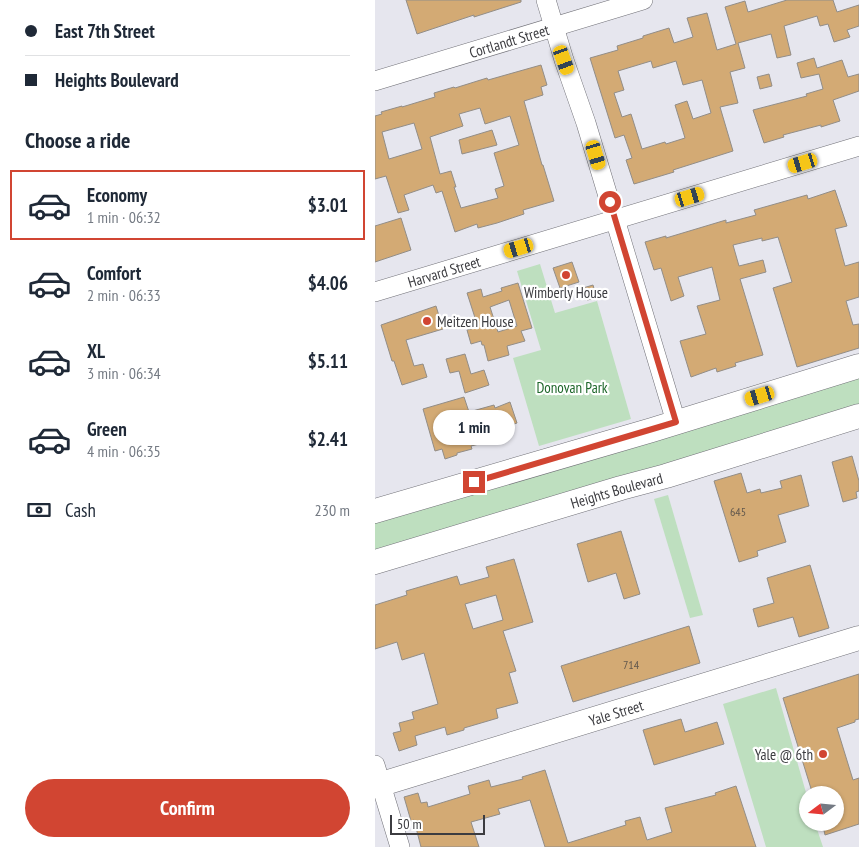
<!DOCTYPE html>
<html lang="en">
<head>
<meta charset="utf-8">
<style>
	:root { --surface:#fff; --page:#f2f2f3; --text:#1f2937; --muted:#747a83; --line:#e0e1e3; --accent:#d14532 }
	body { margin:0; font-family:"PT Sans Narrow",sans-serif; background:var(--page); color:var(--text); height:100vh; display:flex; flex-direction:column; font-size:19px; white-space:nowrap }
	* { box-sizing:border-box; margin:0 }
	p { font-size:16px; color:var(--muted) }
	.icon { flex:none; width:28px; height:28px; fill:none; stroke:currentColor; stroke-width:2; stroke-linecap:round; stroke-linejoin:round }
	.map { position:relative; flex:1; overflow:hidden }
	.details { display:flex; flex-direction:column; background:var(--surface); width:375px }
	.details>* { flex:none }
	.top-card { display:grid; align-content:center; height:110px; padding:0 25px; background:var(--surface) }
	.needle { width:32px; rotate:254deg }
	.controls { position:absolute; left:424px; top:786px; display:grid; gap:10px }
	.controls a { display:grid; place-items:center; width:45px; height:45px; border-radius:50%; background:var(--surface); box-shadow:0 1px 4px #0004; font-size:25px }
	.scale { position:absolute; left:15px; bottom:12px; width:95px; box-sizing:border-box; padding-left:5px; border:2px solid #3c3c40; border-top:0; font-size:14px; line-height:18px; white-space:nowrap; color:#3c3c40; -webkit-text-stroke:4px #fff; paint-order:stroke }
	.end { position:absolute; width:22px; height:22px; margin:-11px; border:6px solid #d14532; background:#fff; box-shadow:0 0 0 2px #fff }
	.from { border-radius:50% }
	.bubble { position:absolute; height:35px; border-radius:18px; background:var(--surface); box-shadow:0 1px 4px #0004; font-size:16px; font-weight:600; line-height:35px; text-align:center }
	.car { position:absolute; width:15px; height:30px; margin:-15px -8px; border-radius:6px; box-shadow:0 0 4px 1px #0007; background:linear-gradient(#f5c518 24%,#345 0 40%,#f5c518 0 76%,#345 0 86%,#f5c518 0) }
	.top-card b { display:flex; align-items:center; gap:18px; height:48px; font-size:19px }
	.top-card b+b { border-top:1px solid var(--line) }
	.top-card i { width:12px; height:12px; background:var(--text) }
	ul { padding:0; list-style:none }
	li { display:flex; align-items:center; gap:15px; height:70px; margin:0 10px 8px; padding:0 15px; border:2px solid transparent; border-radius:0px }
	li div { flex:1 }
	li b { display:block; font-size:19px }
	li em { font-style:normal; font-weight:600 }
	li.selected { border-color:var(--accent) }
	li>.icon { width:45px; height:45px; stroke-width:1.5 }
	h2 { padding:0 25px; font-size:22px; line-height:60px }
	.pay { display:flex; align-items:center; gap:12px; height:55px; padding:0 25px; font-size:19px }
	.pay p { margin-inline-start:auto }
	.cta { display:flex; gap:10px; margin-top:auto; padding:10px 25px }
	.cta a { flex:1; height:58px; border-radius:30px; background:var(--accent); color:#fff; font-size:20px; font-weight:600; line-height:58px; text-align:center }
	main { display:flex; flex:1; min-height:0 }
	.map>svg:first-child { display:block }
	.green { fill:#bedfbf }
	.building { fill:#d3aa74; stroke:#928d87; fill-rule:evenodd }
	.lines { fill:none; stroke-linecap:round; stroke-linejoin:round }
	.minor-casing { stroke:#707077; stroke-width:20 }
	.major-casing { stroke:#707077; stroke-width:25 }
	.minor { stroke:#fff; stroke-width:19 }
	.major { stroke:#fff; stroke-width:24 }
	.route { stroke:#d14532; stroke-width:6 }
	.poi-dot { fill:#d14532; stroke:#fff; stroke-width:2 }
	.labels { text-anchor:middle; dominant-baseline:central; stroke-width:4.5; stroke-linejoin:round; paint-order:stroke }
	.number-label { font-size:12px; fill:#62584d }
	.street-label { font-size:15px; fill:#3c3c40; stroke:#fff }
	.poi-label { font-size:15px; fill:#3c3c40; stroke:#fff }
	.park-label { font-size:15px; fill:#1f672b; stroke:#fff }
</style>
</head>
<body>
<main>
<section class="details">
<div class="top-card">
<b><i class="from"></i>East 7th Street</b>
<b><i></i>Heights Boulevard</b>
</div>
<h2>Choose a ride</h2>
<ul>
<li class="selected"><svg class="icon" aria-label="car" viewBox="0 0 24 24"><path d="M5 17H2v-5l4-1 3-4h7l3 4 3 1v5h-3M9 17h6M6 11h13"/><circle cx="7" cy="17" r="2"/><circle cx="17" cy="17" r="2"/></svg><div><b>Economy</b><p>1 min · 06:32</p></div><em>$3.01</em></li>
<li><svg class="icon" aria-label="car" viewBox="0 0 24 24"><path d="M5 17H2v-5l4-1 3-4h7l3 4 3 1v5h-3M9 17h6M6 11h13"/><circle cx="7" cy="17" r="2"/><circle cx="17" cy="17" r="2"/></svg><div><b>Comfort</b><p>2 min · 06:33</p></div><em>$4.06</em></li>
<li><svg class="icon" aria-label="car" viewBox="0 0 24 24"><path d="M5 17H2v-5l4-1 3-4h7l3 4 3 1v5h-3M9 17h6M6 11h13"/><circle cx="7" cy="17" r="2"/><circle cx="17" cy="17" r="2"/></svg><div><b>XL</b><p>3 min · 06:34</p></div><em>$5.11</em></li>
<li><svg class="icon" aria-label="car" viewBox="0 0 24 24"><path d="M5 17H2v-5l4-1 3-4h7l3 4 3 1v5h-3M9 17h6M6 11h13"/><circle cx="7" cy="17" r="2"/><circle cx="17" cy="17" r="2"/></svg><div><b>Green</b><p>4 min · 06:35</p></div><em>$2.41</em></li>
</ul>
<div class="pay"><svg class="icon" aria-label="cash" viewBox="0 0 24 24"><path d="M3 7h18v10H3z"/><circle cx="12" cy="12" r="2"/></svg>Cash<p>230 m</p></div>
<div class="cta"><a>Confirm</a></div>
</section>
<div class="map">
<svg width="484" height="847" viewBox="0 0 484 847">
	<rect width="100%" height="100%" fill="#e6e6ee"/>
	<!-- green -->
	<g class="green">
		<polygon points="165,264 180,313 222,301 256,419 164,446 138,358 166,350 142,271"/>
		<polygon points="484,374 484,410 0,555 0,522"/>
		<polygon points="293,495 328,615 315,618 279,499"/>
		<polygon points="401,688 432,796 432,822 440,823 448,847 391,847 348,704"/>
	</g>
	<!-- building -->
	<g class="building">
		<polygon points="31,0 146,0 146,2 99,17 99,15 42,34"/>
		<path d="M412,0H458L462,12L484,5V26L472,30L475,37L459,42L453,24L445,26L442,16L409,26L416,55L402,58L396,34L363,43L370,68L355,72L363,103L345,107L358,151L298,170L299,172L259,184L251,160L257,158L249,135L240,138L215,58L243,50L242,46L268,38V36L294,28L299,43L318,37L312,18L332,13L342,50L361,44L350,7L370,1L373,12ZM276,61L278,68L301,61L308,85L327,80L336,113L318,119L312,101L300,105L310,138L291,144L290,142L267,149L256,114L247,117L239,93L249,90L243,71Z"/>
		<polygon points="439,58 442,68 467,60 473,77 484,74 484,91 458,100 465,121 446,127 446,125 408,135 409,137 389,143 378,110 432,96 431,94 448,89 444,74 426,78 422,63"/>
		<path d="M166,65L172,85L166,87L168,95L149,101L167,165H168L179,201L148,210L149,214L122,223L103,228L102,224L80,232L67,191L61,193L58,185L29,195L34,210L23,213L11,176L0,179V116L7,114L6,112L27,106V107L60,97L59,93L79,87L80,88L112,78L113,80ZM105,108L110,124L135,116L144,145L119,153L129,186L120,189L123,198L86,208L79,187H81L76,171L65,174L55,137L88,126L84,114ZM39,123L47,149L14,159L7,132Z"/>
		<polygon points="394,74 397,86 385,89 382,77"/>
		<polygon points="117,130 122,145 87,154 84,140"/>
		<polygon points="460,190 472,226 460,229 470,266 484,262 484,297 471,301 478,325 484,324 484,348 422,367 398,288 417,282 403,237 387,241 387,238 358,245 364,266 388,260 391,272 365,279 388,355 360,363 361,366 342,372 341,368 316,377 305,341 331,334 322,306 345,300 337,267 303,277 309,296 296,301 286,268 279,270 270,242 291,236 291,238 351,220 351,223 381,215 379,210 432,195 433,199"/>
		<polygon points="26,218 36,250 0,262 0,226"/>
		<polygon points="197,262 204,282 185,288 178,268"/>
		<path d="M143,283L157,328L146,331L150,341L132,346L134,355L113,361L109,345H107L106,341L96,344L92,330L103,327L92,293L106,289L108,297L127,291L126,288ZM134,300L142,326L123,332L115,307Z"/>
		<polygon points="218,285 222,298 212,300 208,288"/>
		<polygon points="61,306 68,329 31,340 39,366 48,364 52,377 27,385 19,361 17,361 6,325"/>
		<polygon points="90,354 96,374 109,370 114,385 90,393 84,371 75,373 71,359"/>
		<polygon points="89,397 94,412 119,405 120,408 135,402 142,423 125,429 128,438 96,446 97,449 82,453 82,455 70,459 67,449 60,451 48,409"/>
		<polygon points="477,456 484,481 484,491 481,492 482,498 468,502 457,462"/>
		<polygon points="366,473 372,493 385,489 386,493 407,488 405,481 426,475 434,506 403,515 411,542 382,551 383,556 364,562 339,481"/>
		<polygon points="246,531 265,594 249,599 241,573 213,582 202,544"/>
		<path d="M139,559L158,622L128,631L141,671L134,673L143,703L121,709L123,718L89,728V730L72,735L70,727L40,736L42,745L24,751L18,733L26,731L24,723L39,719L37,712L63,704L49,653L27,660L22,642L0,649V605L32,595L31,591L82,576L85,585L114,577L111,567ZM121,595L128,620L98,629L90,604Z"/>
		<polygon points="435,565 454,628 424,637 418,617 383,627 378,609 399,603 392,578"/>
		<polygon points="314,626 325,663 198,702 186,666"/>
		<polygon points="484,674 484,719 480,720 480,722 462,728 478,780 484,778 484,824 450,835 447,822 460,822 460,795 438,795 408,698"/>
		<polygon points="306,719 310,732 342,722 349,744 279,765 268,730"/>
		<polygon points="170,770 193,843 251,825 250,821 265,817 272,840 297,832 290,808 341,795 340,793 361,786 381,847 170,847 155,800 123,809 125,814 96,822 104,847 46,847 39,820 36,821 29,797 43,793 46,803 52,802 53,807 95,794 93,786 114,780 116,787 148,779 147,777"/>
	</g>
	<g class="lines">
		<defs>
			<g id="minor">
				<polyline points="171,0 189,60 211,123 301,422"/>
				<path id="s1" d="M0,81L268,0"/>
				<path id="s2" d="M0,292L484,146"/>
				<polyline points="0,765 25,847"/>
			</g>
			<g id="major">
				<polyline points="0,511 277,430 484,366"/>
				<path id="s3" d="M0,562L246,488L291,476L484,416"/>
				<path id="s4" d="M0,786L484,638"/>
			</g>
		</defs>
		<!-- minor casing -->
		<use href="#minor" class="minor-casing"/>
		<!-- major casing -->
		<use href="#major" class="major-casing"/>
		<!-- minor -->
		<use href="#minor" class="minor"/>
		<!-- major -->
		<use href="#major" class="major"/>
	</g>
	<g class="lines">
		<!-- route -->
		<polyline class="route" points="99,482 301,422 235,202"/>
	</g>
	<!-- markers -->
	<g class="poi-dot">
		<circle cx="191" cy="275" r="5"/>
		<circle cx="52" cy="321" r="5"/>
		<circle cx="448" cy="754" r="5"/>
	</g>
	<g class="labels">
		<!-- number labels -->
		<g class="number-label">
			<text x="363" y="511">645</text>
			<text x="256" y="664">714</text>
		</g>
		<!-- street labels -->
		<g class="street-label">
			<text stroke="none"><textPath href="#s1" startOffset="140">Cortlandt Street</textPath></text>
			<text stroke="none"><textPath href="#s2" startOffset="72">Harvard Street</textPath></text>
			<text stroke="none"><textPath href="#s3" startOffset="252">Heights Boulevard</textPath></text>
			<text stroke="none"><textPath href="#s4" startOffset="252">Yale Street</textPath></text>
		</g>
		<!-- poi labels -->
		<g class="poi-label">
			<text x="191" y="292">Wimberly House</text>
			<text x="62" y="321" text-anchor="start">Meitzen House</text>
			<text x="438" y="754" text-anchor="end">Yale @ 6th</text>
		</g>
		<!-- park labels -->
		<g class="park-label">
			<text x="197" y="387">Donovan Park</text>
		</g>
	</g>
</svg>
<div class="controls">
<a><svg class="needle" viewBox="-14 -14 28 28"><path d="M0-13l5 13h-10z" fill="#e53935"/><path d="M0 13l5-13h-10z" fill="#747a83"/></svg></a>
</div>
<div class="scale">50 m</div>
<i class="end from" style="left:235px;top:202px"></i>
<i class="end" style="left:99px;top:482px"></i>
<div class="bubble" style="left:58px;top:410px;width:82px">1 min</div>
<i class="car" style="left:189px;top:60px;rotate:160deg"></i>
<i class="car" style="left:221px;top:155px;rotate:163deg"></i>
<i class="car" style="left:428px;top:163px;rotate:253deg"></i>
<i class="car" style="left:315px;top:197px;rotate:73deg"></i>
<i class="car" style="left:144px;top:248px;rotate:253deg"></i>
<i class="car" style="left:385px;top:396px;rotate:253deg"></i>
</div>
</main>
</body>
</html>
